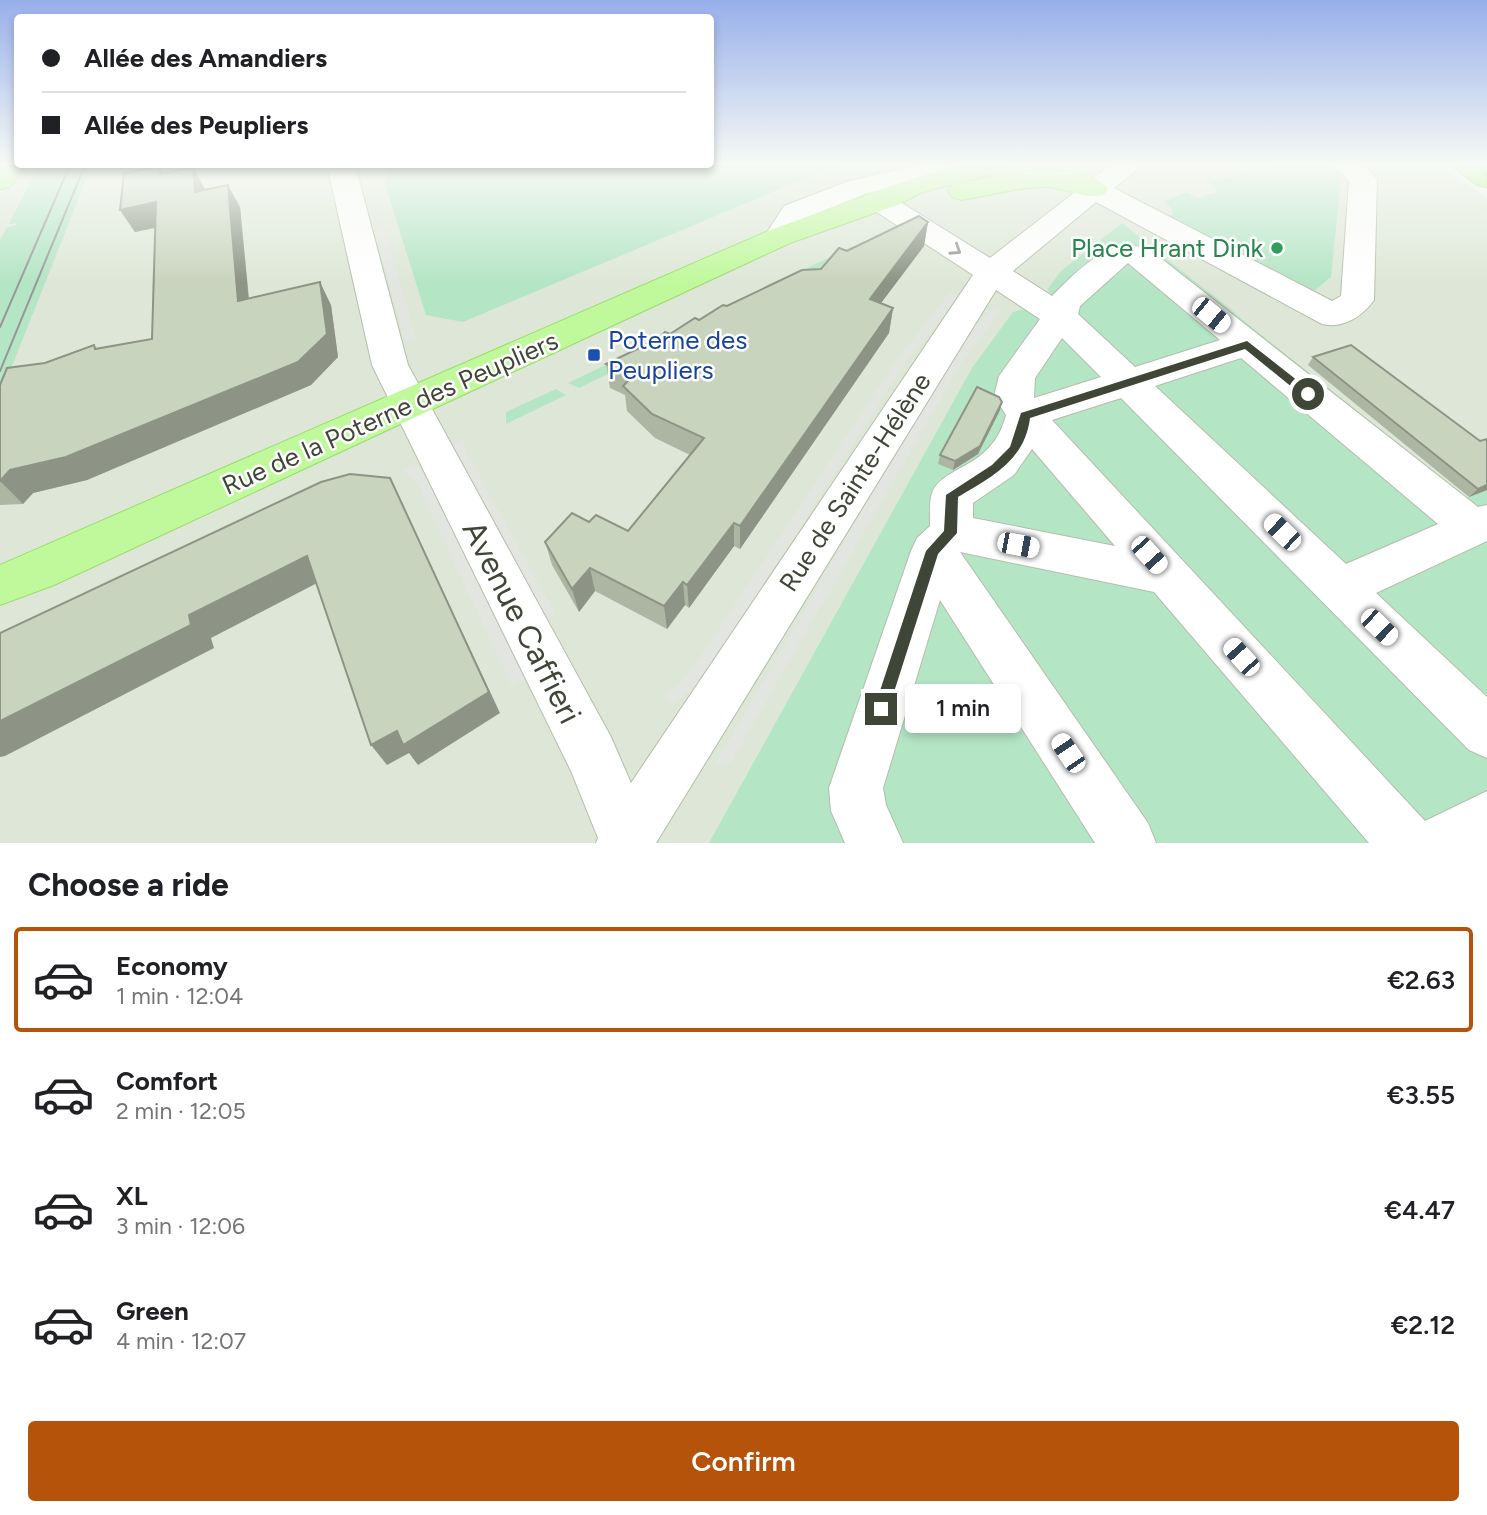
<!DOCTYPE html>
<html lang="en">
<head>
<meta charset="utf-8">
<style>
	:root { --surface:#fff; --page:#f6f6f6; --text:#202124; --muted:#757577; --line:#e0e0e0; --accent:#b45309 }
	body { margin:0; font-family:Figtree,sans-serif; background:var(--page); color:var(--text); height:100vh; display:flex; flex-direction:column; font-size:26px; white-space:nowrap }
	* { box-sizing:border-box; margin:0 }
	p { font-size:23px; color:var(--muted) }
	.icon { flex:none; width:38px; height:38px; fill:none; stroke:currentColor; stroke-width:2; stroke-linecap:round; stroke-linejoin:round }
	.map { position:relative; height:843px; overflow:hidden }
	.panel { display:flex; flex-direction:column; background:var(--surface); flex:1 }
	.panel>* { flex:none }
	.hud { position:absolute; left:14px; top:14px; width:700px; height:154px; border-radius:7px; box-shadow:0 4px 10px #0003; display:grid; align-content:center; height:154px; padding:0 28px; background:var(--surface) }
	.end { position:absolute; width:32px; height:32px; margin:-16px; border:9px solid #3f4637; background:#fff; box-shadow:0 0 0 4px #fff }
	.from { border-radius:50% }
	.bubble { position:absolute; height:49px; border-radius:7px; background:var(--surface); box-shadow:0 4px 10px #0003; font-size:23px; font-weight:600; line-height:49px; text-align:center }
	.car { position:absolute; width:21px; height:42px; margin:-21px -10px; border-radius:9px; box-shadow:0 0 5px 2px #0007; background:linear-gradient(#fff 24%,#345 0 40%,#fff 0 76%,#345 0 86%,#fff 0) }
	.hud b { display:flex; align-items:center; gap:24px; height:66px; font-size:26px }
	.hud b+b { border-top:2px solid var(--line) }
	.hud i { width:18px; height:18px; background:var(--text) }
	ul { padding:0; list-style:none }
	li { display:flex; align-items:center; gap:21px; height:105px; margin:0 14px 10px; padding:0 14px; border:4px solid transparent; border-radius:7px }
	li div { flex:1 }
	li b { display:block; font-size:26px }
	li em { font-style:normal; font-weight:600 }
	li.selected { border-color:var(--accent) }
	li>.icon { width:63px; height:63px; stroke-width:1.5 }
	h2 { padding:0 28px; font-size:32px; line-height:84px }
	.action { display:flex; gap:14px; margin-top:auto; padding:14px 28px }
	.action a { flex:1; height:80px; border-radius:7px; background:var(--accent); color:#fff; font-size:28px; font-weight:600; line-height:80px; text-align:center }
	.map>svg:first-child { display:block }
	.residential { fill:#dee7d7 }
	.green { fill:#b4e5c5 }
	.parking { fill:#e2e5e0 }
	.lines { fill:none; stroke-linecap:round; stroke-linejoin:round }
	.minor-casing { stroke:#b4beab; stroke-width:2 }
	.major-casing { stroke:#9add6c; stroke-width:2 }
	.highway-casing { stroke:#87d541; stroke-width:2 }
	.minor { fill:#fff; fill-rule:evenodd }
	.major { fill:#c0f99c; fill-rule:evenodd }
	.highway { fill:#abf671; fill-rule:evenodd }
	.tram { stroke:#979797; stroke-width:2 }
	.wall { fill:#adb6a3 }
	.shaded-wall { fill:#8d9485 }
	.building { fill:#c9d4be; stroke:#8d9485; stroke-width:2 }
	.oneway { stroke:#959991 }
	.route { fill:#3f4637 }
	.leisure-dot { fill:#2e9e5b; stroke:#fff; stroke-width:2.5 }
	.transit-dot { fill:#1a4fb4; stroke:#fff; stroke-width:2.5 }
	.labels { text-anchor:middle; dominant-baseline:central; stroke-width:5; stroke-linejoin:round; paint-order:stroke }
	.leisure-label { font-size:26px; fill:#27864d; stroke:#fff; text-anchor:end }
	.transit-label { font-size:26px; fill:#164399; stroke:#fff; text-anchor:start }
	.street-label { font-size:26px; fill:#3f4637; stroke:#fff }
	.near-street-label { font-size:32px; fill:#3f4637; stroke:#fff }
</style>
</head>
<body>
<div class="map">
<svg width="1487" height="843" viewBox="0 0 1487 843">
	<rect width="100%" height="100%" fill="#edf3e9"/>
	<!-- residential -->
	<polygon class="residential" points="0,165 1440,165 1487,198 1487,843 0,843"/>
	<!-- green -->
	<g class="green">
		<polygon points="39,165 92,165 0,396 0,241 6,228 16,225 17,223 9,224"/>
		<polygon points="391,165 847,165 820,172 463,322 426,315 385,184 386,173"/>
		<path d="M1281,165C1300,165 1329,159 1341,178L1331,277L1314,291L1306,292L1166,219L1172,215L1173,211L1164,201L1187,192L1197,198L1218,192L1209,182Z"/>
		<polygon points="1122,223 1465,498 1487,490 1487,843 709,843 972,368 1013,312 1024,309 1043,315 1055,298 1047,290 1061,271"/>
		<polygon points="853,246 867,248 579,388 568,383"/>
		<polygon points="556,389 566,395 506,424 506,412"/>
	</g>
	<!-- parking -->
	<g class="parking">
		<polygon points="384,227 416,339 405,342 374,229"/>
		<polygon points="950,292 958,295 902,368 701,681 672,705 664,694 676,687 691,671 895,362"/>
		<polygon points="993,307 1001,311 961,364 731,762 715,765 949,359"/>
		<polygon points="464,439 466,451 556,615 544,622 455,451 454,444"/>
		<polygon points="413,464 424,473 527,677 512,686 417,483 404,471"/>
	</g>
	<g class="lines">
		<defs>
			<g id="minor">
				<path d="M327,165H355L408,365L611,737L631,783L973,275L869,207L865,201L869,195L879,192L889,195L990,258L1110,165H1143L1114,188L1332,301L1341,296L1349,181L1333,165H1364L1377,179L1374,300C1362,317 1342,329 1322,324L1096,202L1013,271L1052,296C1078,270 1110,235 1149,249L1478,507L1487,505V541L1376,593L1487,697V758L1469,750L1121,398L1052,420L1425,821L1487,791V843H1369L1154,592L960,552L1148,823L1156,843H1095L940,600L883,788L886,805L903,843H845L831,811L829,788L911,551L917,538L930,526C930,515 929,502 932,493C944,464 992,470 1006,415L994,396L999,376L1040,319L996,290L656,843H596L598,838L571,771L372,365ZM1128,263L1220,340L1135,367L1078,314L1080,306ZM1062,338L1101,377L1034,398L1035,378ZM1241,358L1438,524L1346,564L1155,386ZM1032,449L1115,546L973,518V503L1014,475Z"/>
				<polygon points="918,165 970,165 966,171 868,193 805,218 790,243 779,246 768,243 764,237 784,206 849,181"/>
			</g>
			<g id="major">
				<polygon points="0,165 27,165 10,187 0,189"/>
				<path d="M960,165H1007L1003,171L920,193L900,204L790,243L54,585L0,605V565L768,231C832,208 895,182 960,165Z"/>
				<path d="M1028,171C1050,169 1094,169 1108,189L1104,195C1084,200 1065,187 1045,187C1017,187 989,196 962,200L952,197L948,191L952,185L962,182Z"/>
			</g>
			<polygon id="highway" points="1452,165 1485,165 1487,187 1477,185"/>
		</defs>
		<!-- minor casing -->
		<use href="#minor" class="minor-casing"/>
		<!-- major casing -->
		<use href="#major" class="major-casing"/>
		<!-- highway casing -->
		<use href="#highway" class="highway-casing"/>
		<!-- minor -->
		<use href="#minor" class="minor"/>
		<!-- major -->
		<use href="#major" class="major"/>
		<!-- highway -->
		<use href="#highway" class="highway"/>
		<!-- tram -->
		<g class="tram">
			<polyline points="0,327 70,165"/>
			<polyline points="0,371 85,165"/>
		</g>
	</g>
	<!-- wall -->
	<g class="wall">
		<polygon points="165,173 205,190 240,207 249,298 331,305 338,357 311,385 87,480 33,493 23,504 0,505 0,385 45,363 94,345 97,349 152,339 156,228 135,232 120,210"/>
		<polygon points="928,222 924,246 881,303 893,308 889,333 740,549 734,546 689,608 685,605 667,629 595,591 579,612 552,565 545,542 589,522 628,531 690,455 655,438 627,411 625,395 610,388 606,364 727,306 821,269 847,251"/>
		<polygon points="1313,357 1487,490 1469,497 1308,365"/>
		<polygon points="1002,402 1000,410 978,454 953,470 938,464 940,455"/>
	</g>
	<!-- shaded-wall -->
	<g class="shaded-wall">
		<polygon points="193,167 205,189 195,192"/>
		<polygon points="228,185 240,207 251,324 238,301"/>
		<polygon points="156,202 170,224 135,232 120,210"/>
		<polygon points="928,222 924,246 866,323 870,299"/>
		<polygon points="320,282 331,305 338,357 311,385 87,480 33,493 23,504 0,481 10,470"/>
		<polygon points="893,308 889,333 740,549 740,526"/>
		<polygon points="1002,402 1000,410 978,454 953,470 955,461"/>
		<polygon points="390,478 500,713 418,765 409,753 387,765 371,745 397,731"/>
		<polygon points="1487,485 1487,490 1469,497 1478,489"/>
		<polygon points="734,523 734,546 689,608 687,585"/>
		<polygon points="307,556 323,580 211,638 214,648 5,756 0,757 0,721 189,615"/>
		<polygon points="590,568 595,591 579,612 572,589"/>
		<polygon points="683,582 685,605 667,629 664,606"/>
	</g>
	<!-- building -->
	<g class="building">
		<polygon points="161,166 160,174 193,167 195,192 228,185 238,301 320,282 327,334 298,362 66,457 10,470 0,481 0,385 7,368 45,363 94,345 95,349 152,339 156,202 120,210 124,173"/>
		<polygon points="919,216 928,222 870,299 893,308 740,526 734,523 687,585 683,582 664,606 590,568 572,589 545,542 572,513 589,522 596,515 628,531 704,438 652,414 623,386 633,376 606,364 658,339 665,332 670,334 695,318 699,320 723,305 727,306 802,270 821,269 839,248 847,251"/>
		<polygon points="1351,345 1480,441 1487,439 1487,485 1478,489 1313,357"/>
		<polygon points="977,387 999,397 1002,402 980,446 955,461 940,455"/>
		<polygon points="350,474 390,478 489,692 403,745 397,731 371,745 307,556 189,615 191,625 0,721 0,633 321,482"/>
	</g>
	<!-- one-way arrows -->
	<defs><path id="oneway-chevron" d="M-2-3.5L2.5 0L-2 3.5" fill="none" stroke-width="1.6" stroke-linecap="round" stroke-linejoin="round" transform="scale(1.75)"/></defs>
	<use class="oneway" href="#oneway-chevron" transform="translate(956 250) rotate(33)"/>
	<!-- sky -->
	<linearGradient id="sky" x2="0" y2="1"><stop stop-color="#97afea"/><stop offset="0.58" stop-color="#f7faf5"/><stop offset="1" stop-color="#f7faf5" stop-opacity="0"/></linearGradient>
	<rect width="1487" height="283" fill="url(#sky)"/>
	<!-- route -->
	<path class="route" d="M1247,341L1312,392V397H1304L1245,349L1030,418C1025,460 992,477 958,497L957,533L938,554L887,714H876L874,709L926,551L944,531L946,495L992,465L1010,447L1021,413Z"/>
	<!-- markers -->
	<circle class="leisure-dot" cx="1277" cy="248" r="7"/>
	<rect class="transit-dot" x="587" y="348" width="14" height="14" rx="3.5"/>
	<g class="labels">
		<!-- leisure labels -->
		<g class="leisure-label">
			<text x="1263" y="248">Place Hrant Dink</text>
		</g>
		<!-- transit labels -->
		<g class="transit-label">
			<text x="608" y="340">Poterne des<tspan x="608" dy="30">Peupliers</tspan></text>
		</g>
		<!-- street labels -->
		<g class="street-label">
			<text transform="translate(390 413) rotate(-24)">Rue de la Poterne des Peupliers</text>
			<text transform="translate(855 482) rotate(-57)">Rue de Sainte-Hélène</text>
		</g>
		<!-- near-street labels -->
		<g class="near-street-label">
			<text transform="translate(522 622) rotate(63)">Avenue Caffieri</text>
		</g>
	</g>
</svg>
<i class="end from" style="left:1308px;top:394px"></i>
<i class="end" style="left:881px;top:709px"></i>
<div class="bubble" style="left:905px;top:684px;width:116px">1 min</div>
<i class="car" style="left:1211px;top:315px;rotate:129deg"></i>
<i class="car" style="left:1282px;top:532px;rotate:314deg"></i>
<i class="car" style="left:1018px;top:545px;rotate:101deg"></i>
<i class="car" style="left:1149px;top:555px;rotate:138deg"></i>
<i class="car" style="left:1379px;top:627px;rotate:134deg"></i>
<i class="car" style="left:1241px;top:657px;rotate:318deg"></i>
<i class="car" style="left:1068px;top:753px;rotate:326deg"></i>
<div class="hud">
<b><i class="from"></i>Allée des Amandiers</b>
<b><i></i>Allée des Peupliers</b>
</div>
</div>
<section class="panel">
<h2>Choose a ride</h2>
<ul>
<li class="selected"><svg class="icon" aria-label="car" viewBox="0 0 24 24"><path d="M5 17H2v-5l4-1 3-4h7l3 4 3 1v5h-3M9 17h6M6 11h13"/><circle cx="7" cy="17" r="2"/><circle cx="17" cy="17" r="2"/></svg><div><b>Economy</b><p>1 min · 12:04</p></div><em>€2.63</em></li>
<li><svg class="icon" aria-label="car" viewBox="0 0 24 24"><path d="M5 17H2v-5l4-1 3-4h7l3 4 3 1v5h-3M9 17h6M6 11h13"/><circle cx="7" cy="17" r="2"/><circle cx="17" cy="17" r="2"/></svg><div><b>Comfort</b><p>2 min · 12:05</p></div><em>€3.55</em></li>
<li><svg class="icon" aria-label="car" viewBox="0 0 24 24"><path d="M5 17H2v-5l4-1 3-4h7l3 4 3 1v5h-3M9 17h6M6 11h13"/><circle cx="7" cy="17" r="2"/><circle cx="17" cy="17" r="2"/></svg><div><b>XL</b><p>3 min · 12:06</p></div><em>€4.47</em></li>
<li><svg class="icon" aria-label="car" viewBox="0 0 24 24"><path d="M5 17H2v-5l4-1 3-4h7l3 4 3 1v5h-3M9 17h6M6 11h13"/><circle cx="7" cy="17" r="2"/><circle cx="17" cy="17" r="2"/></svg><div><b>Green</b><p>4 min · 12:07</p></div><em>€2.12</em></li>
</ul>
<div class="action"><a>Confirm</a></div>
</section>
</body>
</html>
